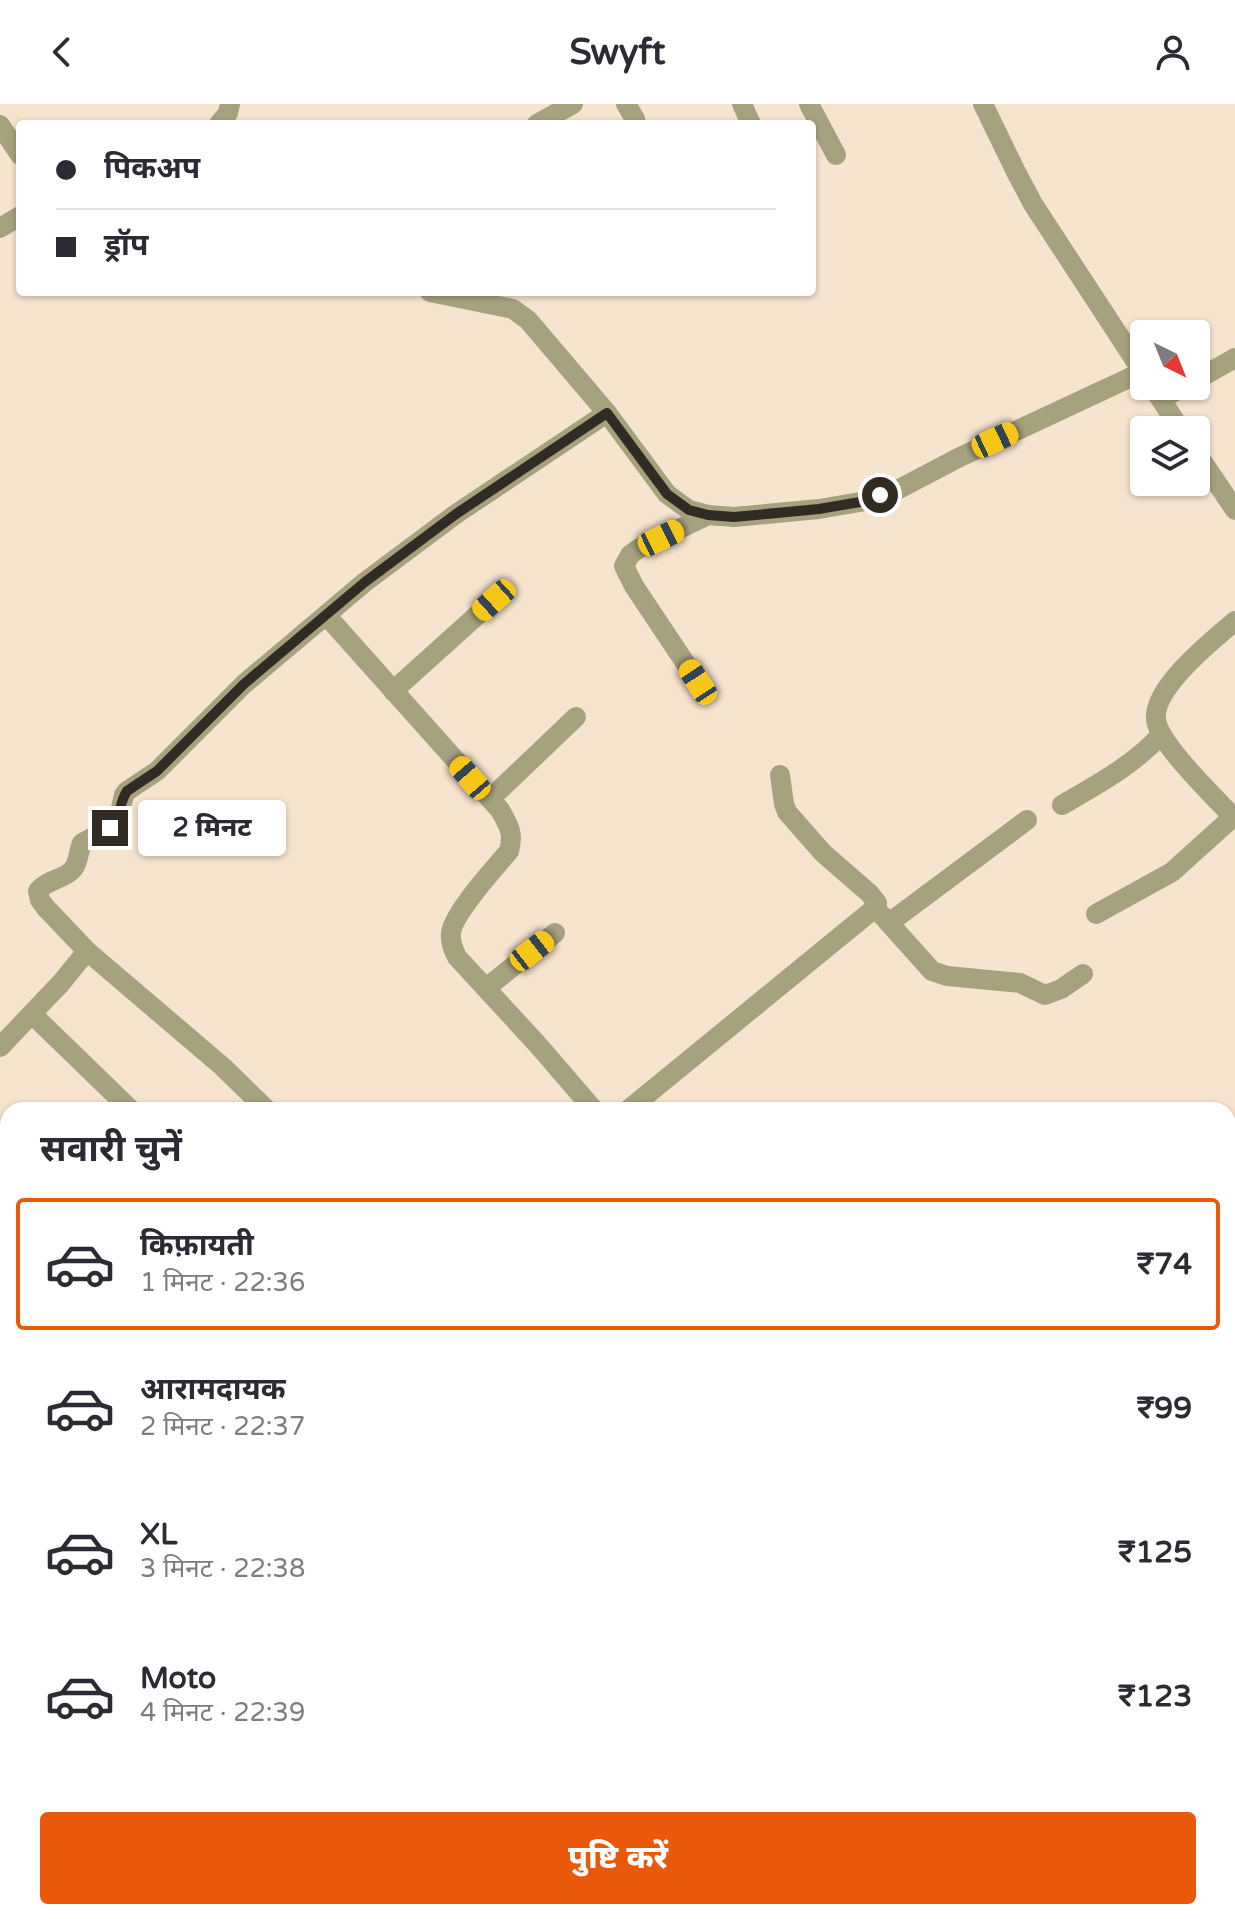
<!DOCTYPE html>
<html lang="hi">
<head>
<meta charset="utf-8">
<style>
	:root { --surface:#fff; --page:#f7f7f7; --text:#2b2b33; --muted:#7c7c81; --line:#e1e1e2; --accent:#ea580c }
	body { margin:0; font-family:"Varela Round","Noto Sans Devanagari",sans-serif; background:var(--page); color:var(--text); height:100vh; display:flex; flex-direction:column; font-size:30px; white-space:nowrap }
	* { box-sizing:border-box; margin:0 }
	p { font-size:26px; color:var(--muted) }
	.icon { flex:none; width:44px; height:44px; fill:none; stroke:currentColor; stroke-width:2; stroke-linecap:round; stroke-linejoin:round }
	.map { position:relative; flex:1; overflow:hidden }
	.details { position:absolute; left:0px; top:998px; width:1236px; height:818px; display:flex; flex-direction:column; background:var(--surface); border-radius:24px 24px 0 0; box-shadow:0 2px 6px #0004 }
	.details>* { flex:none }
	.guide { position:absolute; left:16px; top:16px; width:800px; height:176px; border-radius:8px; box-shadow:0 2px 6px #0004; display:grid; align-content:center; height:176px; padding:0 40px; background:var(--surface) }
	.needle { width:52px; rotate:137deg }
	.fabs { position:absolute; left:1130px; top:216px; display:grid; gap:16px }
	.fabs a { display:grid; place-items:center; width:80px; height:80px; border-radius:8px; background:var(--surface); box-shadow:0 2px 6px #0004; font-size:40px }
	.end { position:absolute; width:36px; height:36px; margin:-18px; border:10px solid #322b23; background:#fff; box-shadow:0 0 0 4px #fff }
	.from { border-radius:50% }
	.bubble { position:absolute; height:56px; border-radius:8px; background:var(--surface); box-shadow:0 2px 6px #0004; font-size:26px; font-weight:800; line-height:56px; text-align:center }
	.car { position:absolute; width:24px; height:48px; margin:-24px -12px; border-radius:10px; box-shadow:0 0 6px 2px #0007; background:linear-gradient(#f5c518 24%,#345 0 40%,#f5c518 0 76%,#345 0 86%,#f5c518 0) }
	.guide b { display:flex; align-items:center; gap:28px; height:76px; font-size:30px }
	.guide b+b { border-top:2px solid var(--line) }
	.guide i { width:20px; height:20px; background:var(--text) }
	ul { padding:0; list-style:none }
	li { display:flex; align-items:center; gap:24px; height:132px; margin:0 16px 12px; padding:0 24px; border:4px solid transparent; border-radius:8px }
	li div { flex:1 }
	li b { display:block; font-size:30px }
	li em { font-style:normal; font-weight:800 }
	li.on { border-color:var(--accent) }
	li>.icon { width:72px; height:72px; stroke-width:1.5 }
	h2 { padding:0 40px; font-size:36px; line-height:96px }
	.cta { display:flex; gap:16px; margin-top:auto; padding:16px 40px }
	.cta a { flex:1; height:92px; border-radius:8px; background:var(--accent); color:#fff; font-size:32px; font-weight:800; line-height:92px; text-align:center }
	header { display:flex; justify-content:space-between; align-items:center; height:104px; padding:0 40px; background:var(--surface); font-size:36px; font-weight:800 }
	.map>svg:first-child { display:block }
	.lines { fill:none; stroke-linecap:round; stroke-linejoin:round }
	.minor { stroke:#a7a27e; stroke-width:20 }
	.route { stroke:#322b23; stroke-width:10 }
</style>
</head>
<body>
<header><svg class="icon" aria-label="back" viewBox="0 0 24 24"><path d="M15 5l-7 7 7 7"/></svg>Swyft<svg class="icon" aria-label="person" viewBox="0 0 24 24"><circle cx="12" cy="8" r="4"/><path d="M4 21q1-7 8-7t8 7"/></svg></header>
<div class="map">
<svg width="1235" height="1815" viewBox="0 0 1235 1815">
	<rect width="100%" height="100%" fill="#f7e4cf"/>
	<g class="lines">
		<!-- minor -->
		<g class="minor">
			<polyline points="626,0 635,15 636,20"/>
			<polyline points="742,0 751,20"/>
			<polyline points="809,0 836,51"/>
			<polyline points="983,0 1016,68 1033,100 1144,270"/>
			<polyline points="219,20 228,9 230,0"/>
			<polyline points="537,20 573,0"/>
			<polyline points="0,21 20,51"/>
			<polyline points="0,124 20,112"/>
			<polyline points="430,188 513,205 528,216 607,309 667,390 689,406 708,411 734,413 819,405 860,398 899,385 960,353 1142,268"/>
			<polyline points="1196,276 1235,254"/>
			<polyline points="1152,282 1181,326"/>
			<polyline points="1161,295 1185,282"/>
			<polyline points="1196,348 1235,406"/>
			<path d="M326,511L500,706C509,722 514,729 509,747C495,764 453,809 451,829C450,838 453,845 457,853L538,941L594,1006"/>
			<path d="M1235,517C1213,536 1153,583 1156,615C1158,640 1216,694 1235,715"/>
			<polyline points="698,578 634,482 624,462 630,451 638,445 708,411"/>
			<polyline points="393,587 494,496"/>
			<polyline points="780,671 784,700 787,708 823,749 869,789 877,799 875,804"/>
			<polyline points="490,695 576,613"/>
			<path d="M1062,701C1098,680 1132,662 1161,631"/>
			<polyline points="1096,810 1172,768 1233,713"/>
			<polyline points="889,819 932,867 947,872 1020,879 1045,891 1061,885 1083,870"/>
			<polyline points="486,884 555,829"/>
			<polyline points="32,910 131,1006"/>
			<polyline points="0,943 61,879 87,847"/>
			<path d="M267,1006L223,963L87,847L46,804L40,796L38,787C49,774 64,776 73,765C79,758 78,748 82,739L110,724L119,712L124,691L127,687L157,667L244,580L365,478L456,410L607,309"/>
			<polyline points="628,1006 875,804 889,819 1027,716"/>
			<polyline points="1228,1090 1235,1079"/>
			<polyline points="0,1445 8,1454"/>
			<polyline points="0,1514 8,1503"/>
			<polyline points="588,1808 594,1815"/>
			<polyline points="817,1808 823,1815"/>
			<polyline points="1173,1808 1178,1815"/>
			<polyline points="753,1815 762,1808"/>
		</g>
	</g>
	<g class="lines">
		<!-- route -->
		<path class="route" d="M110,724C121,713 119,699 127,687L157,667L244,580L365,478L456,410L607,309L667,390L689,406L708,411L734,413L819,405L860,398L880,391"/>
	</g>
</svg>
<div class="fabs">
<a><svg class="needle" viewBox="-14 -14 28 28"><path d="M0-13l5 13h-10z" fill="#e53935"/><path d="M0 13l5-13h-10z" fill="#7c7c81"/></svg></a>
<a><svg class="icon" aria-label="layers" viewBox="0 0 24 24"><path d="M12 4l9 5-9 5-9-5zM3 14l9 5 9-5"/></svg></a>
</div>
<i class="end from" style="left:880px;top:391px"></i>
<i class="end" style="left:110px;top:724px"></i>
<div class="bubble" style="left:138px;top:696px;width:148px">2 मिनट</div>
<i class="car" style="left:995px;top:336px;rotate:65deg"></i>
<i class="car" style="left:661px;top:434px;rotate:64deg"></i>
<i class="car" style="left:494px;top:496px;rotate:228deg"></i>
<i class="car" style="left:698px;top:578px;rotate:327deg"></i>
<i class="car" style="left:470px;top:674px;rotate:319deg"></i>
<i class="car" style="left:532px;top:847px;rotate:52deg"></i>
<div class="guide">
<b><i class="from"></i>पिकअप</b>
<b><i></i>ड्रॉप</b>
</div>
<section class="details">
<h2>सवारी चुनें</h2>
<ul>
<li class="on"><svg class="icon" aria-label="car" viewBox="0 0 24 24"><path d="M5 17H2v-5l4-1 3-4h7l3 4 3 1v5h-3M9 17h6M6 11h13"/><circle cx="7" cy="17" r="2"/><circle cx="17" cy="17" r="2"/></svg><div><b>किफ़ायती</b><p>1 मिनट · 22:36</p></div><em>₹74</em></li>
<li><svg class="icon" aria-label="car" viewBox="0 0 24 24"><path d="M5 17H2v-5l4-1 3-4h7l3 4 3 1v5h-3M9 17h6M6 11h13"/><circle cx="7" cy="17" r="2"/><circle cx="17" cy="17" r="2"/></svg><div><b>आरामदायक</b><p>2 मिनट · 22:37</p></div><em>₹99</em></li>
<li><svg class="icon" aria-label="car" viewBox="0 0 24 24"><path d="M5 17H2v-5l4-1 3-4h7l3 4 3 1v5h-3M9 17h6M6 11h13"/><circle cx="7" cy="17" r="2"/><circle cx="17" cy="17" r="2"/></svg><div><b>XL</b><p>3 मिनट · 22:38</p></div><em>₹125</em></li>
<li><svg class="icon" aria-label="car" viewBox="0 0 24 24"><path d="M5 17H2v-5l4-1 3-4h7l3 4 3 1v5h-3M9 17h6M6 11h13"/><circle cx="7" cy="17" r="2"/><circle cx="17" cy="17" r="2"/></svg><div><b>Moto</b><p>4 मिनट · 22:39</p></div><em>₹123</em></li>
</ul>
<div class="cta"><a>पुष्टि करें</a></div>
</section>
</div>
</body>
</html>
